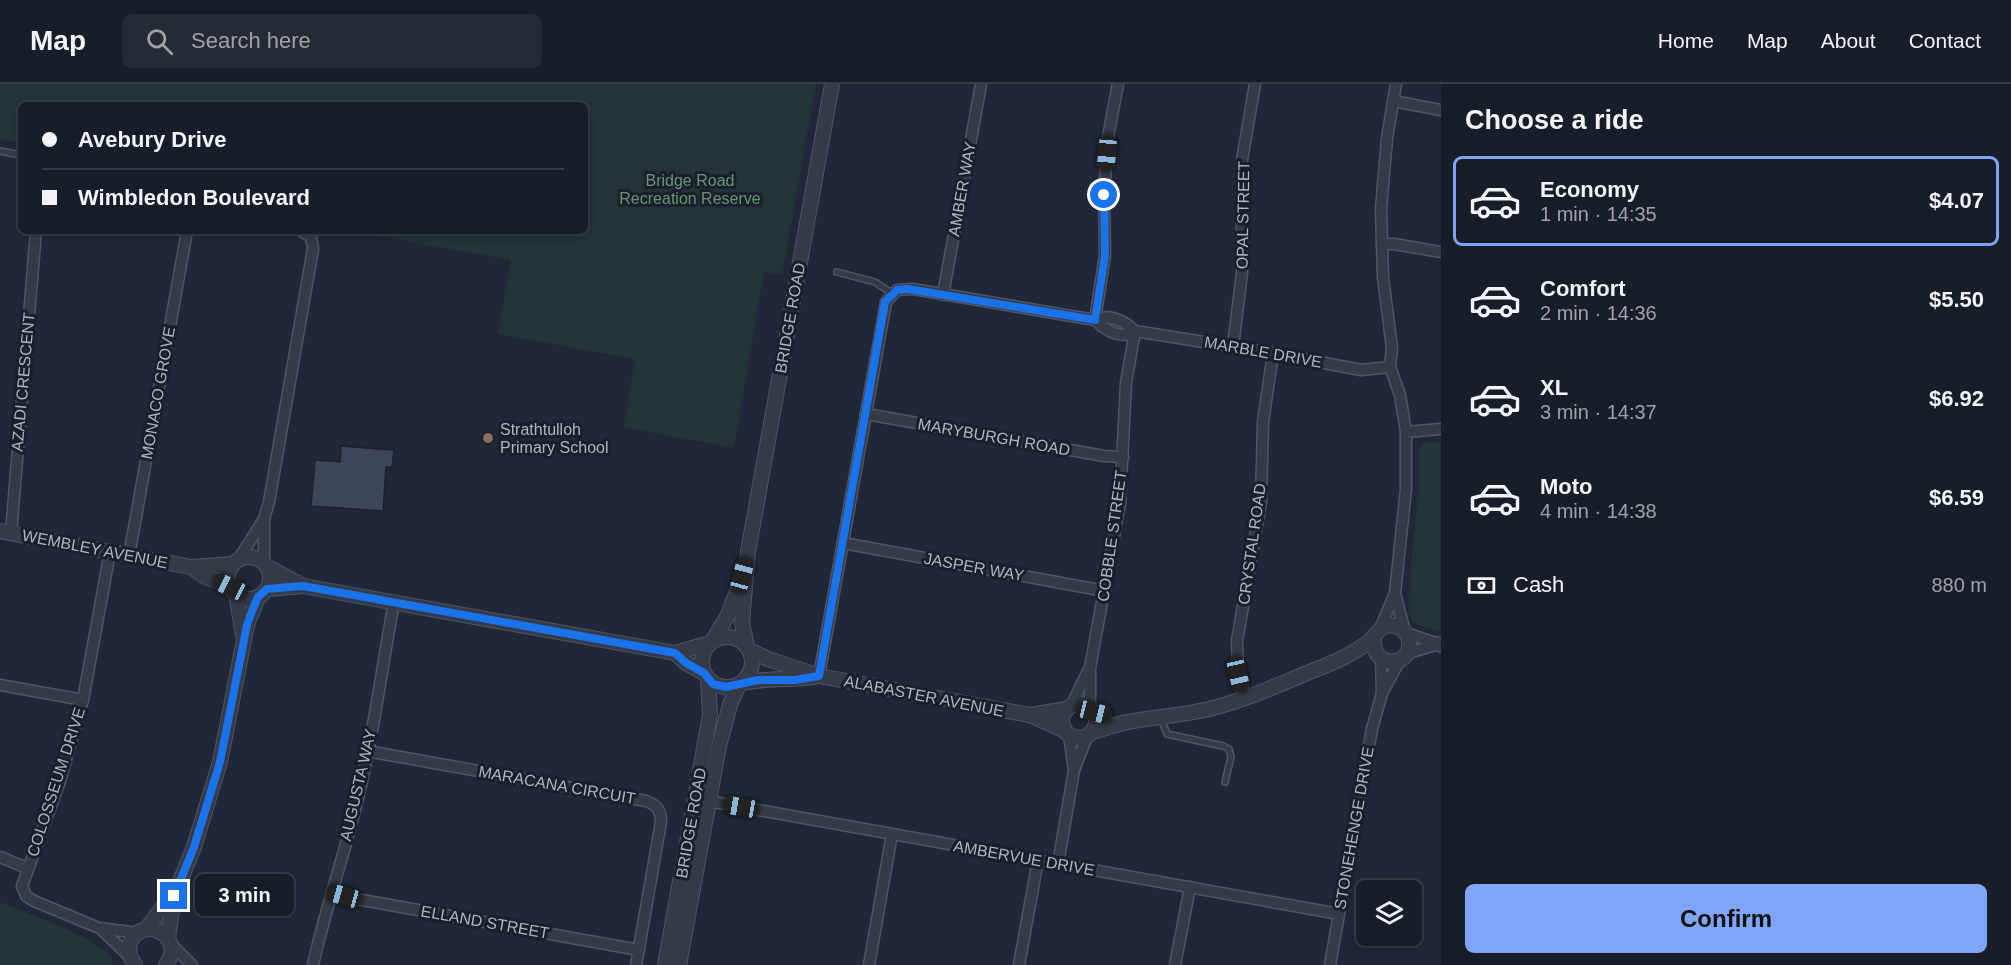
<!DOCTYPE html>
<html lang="en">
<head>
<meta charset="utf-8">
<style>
	:root { --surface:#181e29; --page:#252b35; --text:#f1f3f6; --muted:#9fa2a8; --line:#363c46; --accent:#80a5f7 }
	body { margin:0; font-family:Helvetica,sans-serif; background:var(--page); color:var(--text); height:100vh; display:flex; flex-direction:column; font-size:22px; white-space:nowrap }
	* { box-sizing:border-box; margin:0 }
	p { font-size:20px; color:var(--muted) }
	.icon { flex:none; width:33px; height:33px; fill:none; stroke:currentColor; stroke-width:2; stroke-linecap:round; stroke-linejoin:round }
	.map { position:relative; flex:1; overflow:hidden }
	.sheet { display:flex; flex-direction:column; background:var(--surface); width:570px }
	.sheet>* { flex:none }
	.guide { position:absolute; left:18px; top:18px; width:570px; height:132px; border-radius:9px; box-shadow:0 3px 9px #0003,0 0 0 2px var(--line); display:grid; align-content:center; height:132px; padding:0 24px; background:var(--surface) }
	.tools { position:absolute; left:1356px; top:796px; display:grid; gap:12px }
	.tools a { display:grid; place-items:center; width:66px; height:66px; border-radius:9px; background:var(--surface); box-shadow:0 3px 9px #0003,0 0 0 2px var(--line); font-size:30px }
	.end { position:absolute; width:27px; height:27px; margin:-14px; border:8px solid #1a73e8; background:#fff; box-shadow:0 0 0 3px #fff }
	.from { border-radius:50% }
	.bubble { position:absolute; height:42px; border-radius:9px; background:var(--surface); box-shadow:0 3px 9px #0003,0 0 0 2px var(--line); font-size:20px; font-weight:700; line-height:42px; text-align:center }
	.car { position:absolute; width:18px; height:36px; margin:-18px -9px; border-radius:8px; box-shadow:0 0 4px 2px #0007; background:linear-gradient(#222 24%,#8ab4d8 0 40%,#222 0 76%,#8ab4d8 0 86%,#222 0) }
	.guide b { display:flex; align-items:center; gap:21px; height:57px; font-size:22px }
	.guide b+b { border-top:2px solid var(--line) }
	.guide i { width:15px; height:15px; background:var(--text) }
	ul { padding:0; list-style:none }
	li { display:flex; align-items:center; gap:18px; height:90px; margin:0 12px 9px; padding:0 12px; border:3px solid transparent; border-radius:9px }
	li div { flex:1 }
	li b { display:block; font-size:22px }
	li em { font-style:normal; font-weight:700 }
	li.current { border-color:var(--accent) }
	li>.icon { width:54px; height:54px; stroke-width:1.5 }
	h2 { padding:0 24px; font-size:27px; line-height:72px }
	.pay { display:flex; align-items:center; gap:15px; height:66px; padding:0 24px; font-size:22px }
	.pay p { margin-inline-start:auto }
	.cta { display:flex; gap:12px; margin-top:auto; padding:12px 24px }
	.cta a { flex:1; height:69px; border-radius:9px; background:var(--accent); color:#111; font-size:24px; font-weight:700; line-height:69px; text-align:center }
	header { display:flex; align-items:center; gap:36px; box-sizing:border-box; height:84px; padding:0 30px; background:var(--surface); border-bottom:2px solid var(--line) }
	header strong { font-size:28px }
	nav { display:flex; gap:33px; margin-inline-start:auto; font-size:21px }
	.search { width:420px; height:54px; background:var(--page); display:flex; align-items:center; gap:15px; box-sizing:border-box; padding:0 21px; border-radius:9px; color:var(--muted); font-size:22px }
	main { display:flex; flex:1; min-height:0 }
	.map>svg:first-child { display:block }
	.green { fill:#223438 }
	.building { fill:#3c4658; stroke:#1b222e; stroke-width:1.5 }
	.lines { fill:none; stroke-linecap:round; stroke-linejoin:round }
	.service-casing { stroke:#4e5563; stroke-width:8 }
	.minor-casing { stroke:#4e5563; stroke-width:13 }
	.tertiary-casing { stroke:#4e5563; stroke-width:16 }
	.service { stroke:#343a48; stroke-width:5 }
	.minor { stroke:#343a48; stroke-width:10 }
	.tertiary { stroke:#343a48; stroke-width:14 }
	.route { stroke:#1a73e8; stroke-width:8 }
	.education-dot { fill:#8d6e63; stroke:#19202c; stroke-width:2 }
	.labels { text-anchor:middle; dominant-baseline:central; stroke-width:6; stroke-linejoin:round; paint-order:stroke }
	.park-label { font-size:16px; fill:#669574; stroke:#19202c }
	.street-label { font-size:16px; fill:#aeb5c5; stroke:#19202c }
	.poi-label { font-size:16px; fill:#aeb5c5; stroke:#19202c; text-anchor:start }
</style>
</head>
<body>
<header>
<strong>Map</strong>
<div class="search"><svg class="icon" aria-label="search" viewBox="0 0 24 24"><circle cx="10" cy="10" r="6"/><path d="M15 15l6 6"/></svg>Search here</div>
<nav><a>Home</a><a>Map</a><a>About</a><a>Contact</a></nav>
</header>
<main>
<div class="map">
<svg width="1441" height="881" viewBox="0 0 1441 881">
	<rect width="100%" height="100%" fill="#202837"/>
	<!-- green -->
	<g class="green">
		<polygon points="0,0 816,0 782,190 764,188 734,364 624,343 635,275 498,250 511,176 353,147 585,147 585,21 21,21 21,59 0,55"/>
		<polygon points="1441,358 1441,548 1417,541 1409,531 1410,493 1419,399 1419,365 1424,359"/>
		<path d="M0,818C22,827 98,854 110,872C111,872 113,880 113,881H0Z"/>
	</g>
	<!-- building -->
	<polygon class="building" points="341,362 394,366 392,383 386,383 383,427 311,422 315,376 340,378"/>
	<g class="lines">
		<defs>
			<g id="service">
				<polyline points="0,67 21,71"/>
				<polyline points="837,188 875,198 893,210"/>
				<polyline points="1161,634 1167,650 1223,662 1229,665 1231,673 1225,698"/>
			</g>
			<g id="minor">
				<polyline points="1396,0 1387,54 1381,125 1383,193 1392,264 1390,283 1400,311 1406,348 1406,405 1395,509 1405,548"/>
				<polyline points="1393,17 1441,26"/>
				<polyline points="1382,160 1394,160 1441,168"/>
				<polyline points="943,211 981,0"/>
				<polyline points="1095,236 1105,171 1104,111 1108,53 1118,0"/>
				<path d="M1095,236C1106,247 1121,256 1135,247"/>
				<polyline points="1233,262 1242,189 1242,76 1255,0"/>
				<polyline points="866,330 1104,372 1123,373"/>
				<polyline points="1406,348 1441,345"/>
				<polyline points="264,435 264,479"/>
				<polyline points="11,449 36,147"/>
				<polyline points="843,459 1105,507"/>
				<polyline points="110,468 83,616 60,697 22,802 26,812 34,817 99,844 138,849"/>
				<polyline points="129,472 187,147"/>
				<polyline points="238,476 264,435 269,418 313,165 311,153 301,147"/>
				<polyline points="1380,545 1395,509"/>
				<polyline points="1406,549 1439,560"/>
				<polyline points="1405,570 1439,560"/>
				<polyline points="1381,575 1382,609"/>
				<path d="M819,592L886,218L897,206L913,205L1095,236C1110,229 1124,237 1135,247L1273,269L1361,286L1390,283"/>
				<polyline points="0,601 83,616"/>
				<polyline points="1245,614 1238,589 1237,557 1261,418 1263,338 1273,269"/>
				<polyline points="1071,622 1088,587"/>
				<polyline points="1090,623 1090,584 1120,419 1126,299 1135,247"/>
				<polyline points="1069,651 1074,686"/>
				<path d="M367,667L646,717C657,721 661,726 661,738L636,881"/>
				<polyline points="708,717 1339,830"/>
				<polyline points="0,773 27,784"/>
				<polyline points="1058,780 1074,686 1087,653"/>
				<polyline points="331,808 351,814 639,866"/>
				<polyline points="102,846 130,873"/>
				<polyline points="171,860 192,881"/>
				<path d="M313,881C324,830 341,781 354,730C372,661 381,589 394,518"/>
				<polyline points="869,881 892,750"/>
				<polyline points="1019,881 1038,776"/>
				<polyline points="1175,881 1190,803"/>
				<polyline points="1330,881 1372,645 1382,609 1400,576"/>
			</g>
			<g id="tertiary">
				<polyline points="0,447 191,483 233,480"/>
				<circle cx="249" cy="494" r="21"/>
				<polyline points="191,483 204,492 230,503"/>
				<polyline points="268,483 303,502 675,569 710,559"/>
				<polyline points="267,505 303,502"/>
				<polyline points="236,510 243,551"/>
				<circle cx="727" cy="578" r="25"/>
				<polyline points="713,556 728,531 740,499"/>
				<polyline points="1439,560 1441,561"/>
				<polyline points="747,562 742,539 748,468 832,0"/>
				<polyline points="749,566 768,575 819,592 1030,631 1065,647"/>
				<polyline points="675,569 686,579 704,589"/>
				<path d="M742,599C766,594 790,596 814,593"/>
				<circle cx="1079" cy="637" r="17"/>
				<polyline points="1030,631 1067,625"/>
				<path d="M1093,648C1106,644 1120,639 1133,637C1157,633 1181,631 1205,626C1245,617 1284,598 1322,583C1338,577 1352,570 1366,560C1374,555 1377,545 1386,542C1392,540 1398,542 1403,546C1407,550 1410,557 1409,563C1405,586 1370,581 1374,554"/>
				<polyline points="146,845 162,824 174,812"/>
				<polyline points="168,854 174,812 194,763 220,678 247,541 258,513"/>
				<path d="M135,881C130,874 128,867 130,859C141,830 187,851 166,881"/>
				<polyline points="665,881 710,631 708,596"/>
				<polyline points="679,881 719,662 730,621 739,600"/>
			</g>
		</defs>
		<!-- service casing -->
		<use href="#service" class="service-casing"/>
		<!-- minor casing -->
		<use href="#minor" class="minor-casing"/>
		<!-- tertiary casing -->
		<use href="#tertiary" class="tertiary-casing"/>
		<!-- service -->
		<use href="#service" class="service"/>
		<!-- minor -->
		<use href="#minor" class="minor"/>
		<!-- tertiary -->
		<use href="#tertiary" class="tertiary"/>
	</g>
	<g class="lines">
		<!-- route -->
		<polyline class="route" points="174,812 194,763 220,678 247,541 252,527 258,513 267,505 303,502 675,569 686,579 704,589 713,600 726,603 758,596 795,596 819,592 885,218 897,206 908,205 1095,236 1105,171 1104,111"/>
	</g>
	<!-- markers -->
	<circle class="education-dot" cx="488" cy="354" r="6"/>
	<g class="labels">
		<!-- park labels -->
		<g class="park-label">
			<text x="690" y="96">Bridge Road<tspan x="690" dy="18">Recreation Reserve</tspan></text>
		</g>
		<!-- street labels -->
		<g class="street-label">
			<text transform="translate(962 105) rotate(-80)">AMBER WAY</text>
			<text transform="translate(1243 131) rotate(-89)">OPAL STREET</text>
			<text transform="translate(790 234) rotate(-80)">BRIDGE ROAD</text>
			<text transform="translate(1263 268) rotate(10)">MARBLE DRIVE</text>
			<text transform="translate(23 298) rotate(-85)">AZADI CRESCENT</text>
			<text transform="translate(158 309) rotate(-80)">MONACO GROVE</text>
			<text transform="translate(994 353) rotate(10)">MARYBURGH ROAD</text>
			<text transform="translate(1112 452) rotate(-82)">COBBLE STREET</text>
			<text transform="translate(1252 460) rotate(-82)">CRYSTAL ROAD</text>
			<text transform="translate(95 465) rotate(11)">WEMBLEY AVENUE</text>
			<text transform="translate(974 483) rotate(10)">JASPER WAY</text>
			<text transform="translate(924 612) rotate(11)">ALABASTER AVENUE</text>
			<text transform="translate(56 698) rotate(-72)">COLOSSEUM DRIVE</text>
			<text transform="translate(358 701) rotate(-77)">AUGUSTA WAY</text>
			<text transform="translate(557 701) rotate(10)">MARACANA CIRCUIT</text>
			<text transform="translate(691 739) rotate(-80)">BRIDGE ROAD</text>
			<text transform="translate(1354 744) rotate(-80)">STONEHENGE DRIVE</text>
			<text transform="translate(1024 774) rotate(10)">AMBERVUE DRIVE</text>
			<text transform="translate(485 838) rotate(10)">ELLAND STREET</text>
		</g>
		<!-- poi labels -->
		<g class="poi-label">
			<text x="500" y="345">Strathtulloh<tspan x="500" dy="18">Primary School</tspan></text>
		</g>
	</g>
</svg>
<div class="tools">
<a><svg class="icon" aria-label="layers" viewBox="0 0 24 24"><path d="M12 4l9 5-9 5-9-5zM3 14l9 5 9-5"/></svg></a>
</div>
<i class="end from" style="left:1104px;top:111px"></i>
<i class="end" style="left:174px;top:812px"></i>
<div class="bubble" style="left:195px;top:790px;width:99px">3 min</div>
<i class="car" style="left:1107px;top:69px;rotate:185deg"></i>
<i class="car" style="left:742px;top:491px;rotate:15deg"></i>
<i class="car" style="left:230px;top:503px;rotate:296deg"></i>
<i class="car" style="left:1238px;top:590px;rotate:167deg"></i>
<i class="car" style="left:1094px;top:628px;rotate:104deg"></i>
<i class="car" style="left:741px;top:723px;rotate:280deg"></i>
<i class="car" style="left:344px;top:812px;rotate:286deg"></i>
<div class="guide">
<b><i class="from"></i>Avebury Drive</b>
<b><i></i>Wimbledon Boulevard</b>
</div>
</div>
<section class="sheet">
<h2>Choose a ride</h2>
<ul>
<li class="current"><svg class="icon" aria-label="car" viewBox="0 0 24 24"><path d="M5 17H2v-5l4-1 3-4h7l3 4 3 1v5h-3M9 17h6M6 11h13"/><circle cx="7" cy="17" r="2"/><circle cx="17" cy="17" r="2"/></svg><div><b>Economy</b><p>1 min · 14:35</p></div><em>$4.07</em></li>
<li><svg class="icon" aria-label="car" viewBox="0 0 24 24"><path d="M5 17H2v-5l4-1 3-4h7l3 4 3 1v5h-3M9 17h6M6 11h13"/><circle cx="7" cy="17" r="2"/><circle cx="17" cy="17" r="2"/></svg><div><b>Comfort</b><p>2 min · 14:36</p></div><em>$5.50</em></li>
<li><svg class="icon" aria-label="car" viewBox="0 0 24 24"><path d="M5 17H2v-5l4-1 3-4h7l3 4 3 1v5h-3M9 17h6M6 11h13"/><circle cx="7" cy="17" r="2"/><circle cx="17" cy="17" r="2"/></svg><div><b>XL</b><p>3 min · 14:37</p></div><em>$6.92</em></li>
<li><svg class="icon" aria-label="car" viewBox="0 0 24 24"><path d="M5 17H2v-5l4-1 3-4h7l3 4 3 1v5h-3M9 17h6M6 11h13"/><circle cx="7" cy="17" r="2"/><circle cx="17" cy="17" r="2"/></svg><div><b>Moto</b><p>4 min · 14:38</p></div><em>$6.59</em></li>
</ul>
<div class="pay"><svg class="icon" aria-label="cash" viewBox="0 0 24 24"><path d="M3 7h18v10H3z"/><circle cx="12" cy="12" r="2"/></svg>Cash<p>880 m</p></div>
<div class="cta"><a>Confirm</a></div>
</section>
</main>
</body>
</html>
